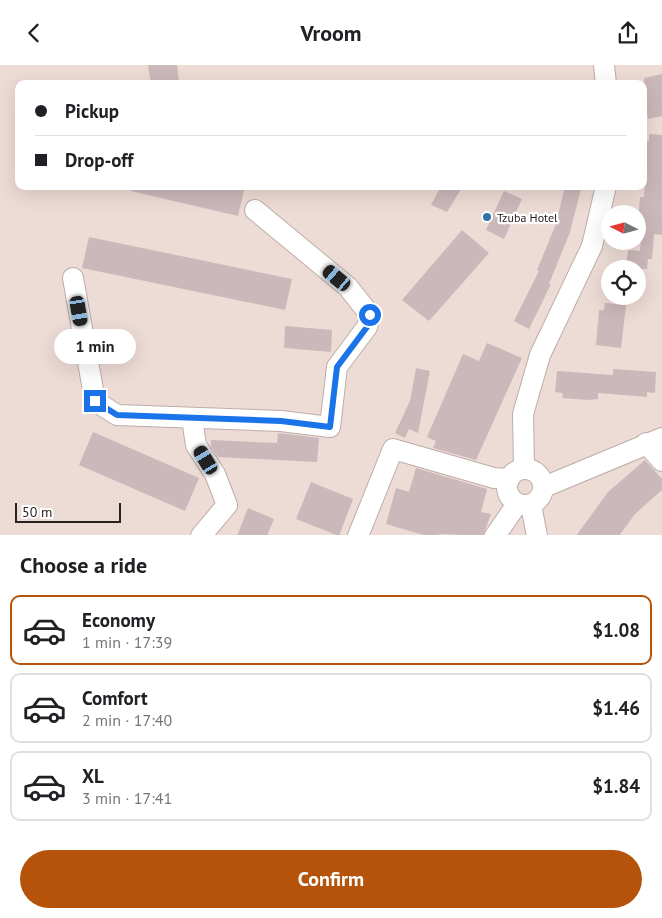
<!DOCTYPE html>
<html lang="en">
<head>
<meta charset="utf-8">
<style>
	:root { --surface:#fff; --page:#f2f2f2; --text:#202124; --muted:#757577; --line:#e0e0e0; --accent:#b45309 }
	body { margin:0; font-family:"PT Sans",sans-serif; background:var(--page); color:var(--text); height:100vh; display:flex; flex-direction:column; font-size:19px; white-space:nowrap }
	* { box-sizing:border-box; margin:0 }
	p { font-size:16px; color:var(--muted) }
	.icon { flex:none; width:28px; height:28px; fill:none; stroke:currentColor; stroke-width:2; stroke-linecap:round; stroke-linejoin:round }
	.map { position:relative; height:470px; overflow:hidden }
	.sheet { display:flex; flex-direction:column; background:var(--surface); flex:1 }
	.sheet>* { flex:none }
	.guide { position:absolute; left:15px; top:15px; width:632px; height:110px; border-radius:10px; box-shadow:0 5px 20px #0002; display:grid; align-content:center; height:110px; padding:0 20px; background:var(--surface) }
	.needle { width:32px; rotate:276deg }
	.buttons { position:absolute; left:601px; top:140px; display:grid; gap:10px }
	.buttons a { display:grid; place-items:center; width:45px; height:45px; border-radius:50%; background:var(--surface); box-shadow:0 5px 20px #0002; font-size:25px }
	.scale { position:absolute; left:15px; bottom:12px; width:106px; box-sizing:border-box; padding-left:5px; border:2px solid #292220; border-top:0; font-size:14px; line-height:18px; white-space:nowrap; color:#292220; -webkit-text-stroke:4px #fff; paint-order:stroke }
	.end { position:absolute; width:22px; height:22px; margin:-11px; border:6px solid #1a73e8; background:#fff; box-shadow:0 0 0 2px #fff }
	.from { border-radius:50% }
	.bubble { position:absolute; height:35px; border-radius:18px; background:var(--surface); box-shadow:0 5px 20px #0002; font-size:16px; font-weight:700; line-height:35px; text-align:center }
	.car { position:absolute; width:15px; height:30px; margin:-15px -8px; border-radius:6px; box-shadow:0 0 4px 1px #0007; background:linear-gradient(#222 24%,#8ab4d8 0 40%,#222 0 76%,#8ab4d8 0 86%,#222 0) }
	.guide b { display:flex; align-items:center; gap:18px; height:48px; font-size:19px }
	.guide b+b { border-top:1px solid var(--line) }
	.guide i { width:12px; height:12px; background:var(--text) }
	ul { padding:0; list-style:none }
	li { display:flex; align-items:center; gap:15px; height:70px; margin:0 10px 8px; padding:0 10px; border:2px solid var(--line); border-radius:10px }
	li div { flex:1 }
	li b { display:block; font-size:19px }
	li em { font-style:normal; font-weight:700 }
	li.selected { border-color:var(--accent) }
	li>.icon { width:45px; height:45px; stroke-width:1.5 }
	h2 { padding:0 20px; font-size:22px; line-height:60px }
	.primary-button { display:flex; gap:10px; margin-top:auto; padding:10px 20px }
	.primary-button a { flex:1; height:58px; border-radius:30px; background:var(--accent); color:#fff; font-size:20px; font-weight:700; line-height:58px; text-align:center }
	header { display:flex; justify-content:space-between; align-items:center; height:65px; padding:0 20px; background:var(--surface); font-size:22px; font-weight:700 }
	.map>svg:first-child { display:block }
	.building { fill:#cbb8ba }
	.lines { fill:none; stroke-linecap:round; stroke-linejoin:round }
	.minor-casing { stroke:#beada7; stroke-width:22 }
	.minor { stroke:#fff; stroke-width:20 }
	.route { stroke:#1a73e8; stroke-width:6 }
	.poi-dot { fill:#2f74a9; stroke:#fff; stroke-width:2 }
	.labels { text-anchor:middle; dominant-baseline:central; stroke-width:4.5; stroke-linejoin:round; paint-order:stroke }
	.poi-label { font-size:12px; fill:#292220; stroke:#fff; text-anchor:start }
</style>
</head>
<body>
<header><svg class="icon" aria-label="back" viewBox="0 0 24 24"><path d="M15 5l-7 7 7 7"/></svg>Vroom<svg class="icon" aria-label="share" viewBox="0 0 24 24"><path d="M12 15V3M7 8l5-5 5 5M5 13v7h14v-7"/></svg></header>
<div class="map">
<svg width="662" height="471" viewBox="0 0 662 471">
	<rect width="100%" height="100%" fill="#eddbd5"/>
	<!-- building -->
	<g class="building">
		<polygon points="148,0 177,0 179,18 151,19"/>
		<polygon points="662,9 662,51 648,54 644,37 644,13"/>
		<polygon points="649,69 662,70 662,170 654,169 652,194 648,194 647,204 631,204 626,201 628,185 640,186 642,159 638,158 640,132 644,132 646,103 644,103 644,76 649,76"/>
		<polygon points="131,121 245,121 238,151 131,126"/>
		<polygon points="441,121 463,121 447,147 431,140"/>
		<polygon points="565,121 581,124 570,167 549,219 551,219 529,264 514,256 539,206 537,205 556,159"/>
		<polygon points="504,126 522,134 504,174 486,165"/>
		<polygon points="462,165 489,188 429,256 402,235"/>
		<polygon points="89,172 292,214 285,245 82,203"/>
		<polygon points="605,238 626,240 621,283 596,280 599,245 604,245"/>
		<polygon points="285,261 332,265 331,287 284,283"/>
		<polygon points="487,278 522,293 476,395 433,383 436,376 427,372 463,289 479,296"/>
		<polygon points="416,303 430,306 418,368 409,364 405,373 395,368 410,336"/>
		<polygon points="613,304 656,307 655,328 647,327 647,332 598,328 598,334 589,335 562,333 563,328 555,327 557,306 613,310"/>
		<polygon points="93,367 199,413 185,446 79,400"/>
		<polygon points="278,368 319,373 317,397 218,392 211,381 211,375 277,378"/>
		<polygon points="645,395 662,414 662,425 635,449 619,471 576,471 608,427"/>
		<polygon points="416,403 487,424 481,447 491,449 483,471 443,469 427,471 386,459 396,423 409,427"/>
		<polygon points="311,417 353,434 339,471 296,454"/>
		<polygon points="248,443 274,454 267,471 237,471"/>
	</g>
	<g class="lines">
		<defs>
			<g id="minor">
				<polyline points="604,0 606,19"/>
				<polyline points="73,213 95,336 117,350 281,356 330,362 337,302 367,262 370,250 348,222 255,145"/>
				<polyline points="192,354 196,380 215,409 227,440 201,471"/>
				<polyline points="646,378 662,396"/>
				<polyline points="524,403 523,349 540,290 592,181 606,121"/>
				<circle cx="525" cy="422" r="18"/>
				<polyline points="544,422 662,373"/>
				<polyline points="531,440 537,471"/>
				<polyline points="358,471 393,384 494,413 509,414"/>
				<polyline points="495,471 517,439"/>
			</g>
		</defs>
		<!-- minor casing -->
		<use href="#minor" class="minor-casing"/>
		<!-- minor -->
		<use href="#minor" class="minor"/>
	</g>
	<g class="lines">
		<!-- route -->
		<polyline class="route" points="95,336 117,350 281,356 330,362 337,302 367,262 370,250"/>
	</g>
	<!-- markers -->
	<circle class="poi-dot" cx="487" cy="152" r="5"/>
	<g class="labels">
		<!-- poi labels -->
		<g class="poi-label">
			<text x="497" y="152">Tzuba Hotel</text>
		</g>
	</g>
</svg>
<div class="buttons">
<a><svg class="needle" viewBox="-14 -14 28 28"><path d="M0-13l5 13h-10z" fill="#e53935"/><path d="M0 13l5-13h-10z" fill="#757577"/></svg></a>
<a><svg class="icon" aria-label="locate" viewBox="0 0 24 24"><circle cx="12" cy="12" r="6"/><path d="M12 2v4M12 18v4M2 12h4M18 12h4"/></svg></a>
</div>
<div class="scale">50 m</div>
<i class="end from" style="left:370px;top:250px"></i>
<i class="end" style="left:95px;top:336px"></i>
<div class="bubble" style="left:54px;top:264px;width:82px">1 min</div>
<i class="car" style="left:337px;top:213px;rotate:310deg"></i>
<i class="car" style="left:79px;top:246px;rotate:170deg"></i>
<i class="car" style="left:206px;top:395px;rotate:329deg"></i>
<div class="guide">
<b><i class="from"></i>Pickup</b>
<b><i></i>Drop-off</b>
</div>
</div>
<section class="sheet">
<h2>Choose a ride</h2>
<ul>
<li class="selected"><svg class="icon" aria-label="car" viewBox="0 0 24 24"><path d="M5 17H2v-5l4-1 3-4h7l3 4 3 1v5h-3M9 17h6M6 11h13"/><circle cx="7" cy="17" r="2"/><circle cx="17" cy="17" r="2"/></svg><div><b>Economy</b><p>1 min · 17:39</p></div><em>$1.08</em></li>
<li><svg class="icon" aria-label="car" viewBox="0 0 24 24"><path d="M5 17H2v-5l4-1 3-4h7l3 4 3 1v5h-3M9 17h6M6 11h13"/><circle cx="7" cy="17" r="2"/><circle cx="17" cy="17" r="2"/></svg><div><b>Comfort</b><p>2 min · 17:40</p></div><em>$1.46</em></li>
<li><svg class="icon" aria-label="car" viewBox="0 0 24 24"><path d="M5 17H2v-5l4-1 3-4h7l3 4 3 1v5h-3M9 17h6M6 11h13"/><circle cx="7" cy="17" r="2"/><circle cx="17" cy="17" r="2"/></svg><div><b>XL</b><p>3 min · 17:41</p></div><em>$1.84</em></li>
</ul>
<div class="primary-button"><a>Confirm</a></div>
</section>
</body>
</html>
